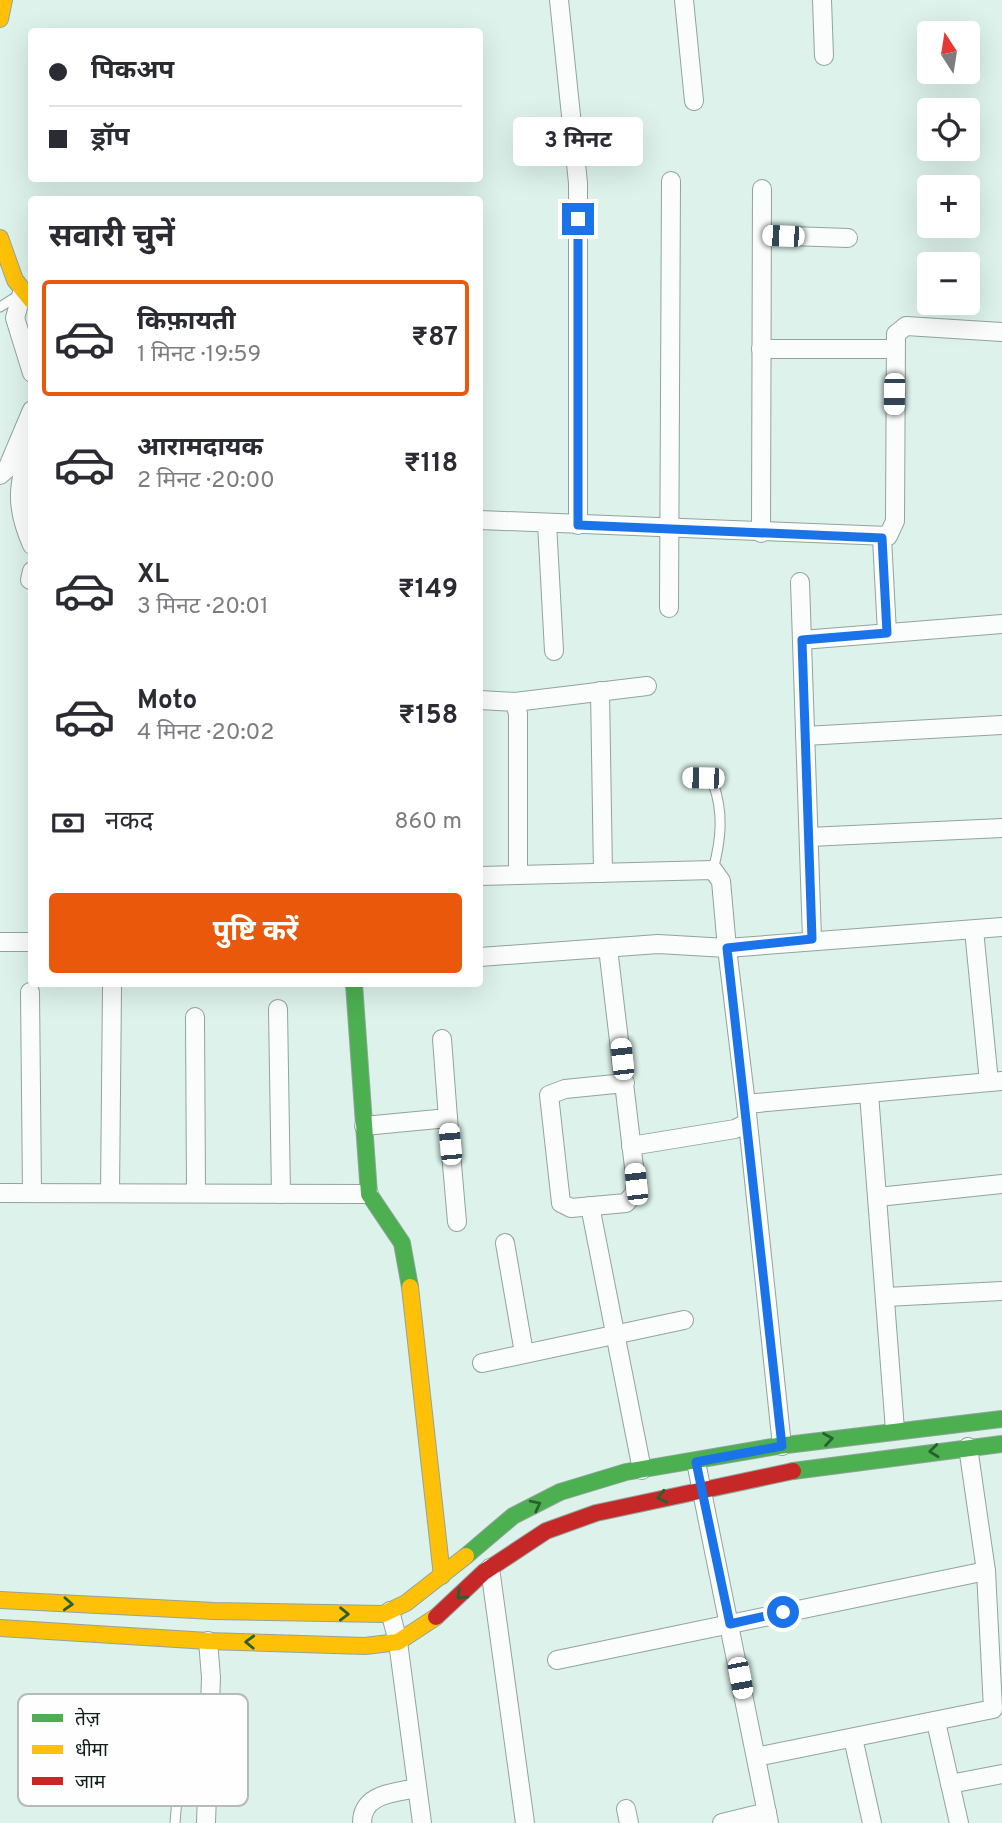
<!DOCTYPE html>
<html lang="hi">
<head>
<meta charset="utf-8">
<style>
	:root { --surface:#fff; --page:#f7f7f7; --text:#2b2b33; --muted:#7c7c81; --line:#e1e1e2; --accent:#ea580c }
	body { margin:0; font-family:Overpass,"Noto Sans Devanagari",sans-serif; background:var(--page); color:var(--text); height:100vh; display:flex; flex-direction:column; font-size:26px; white-space:nowrap }
	* { box-sizing:border-box; margin:0 }
	p { font-size:23px; color:var(--muted) }
	.icon { flex:none; width:38px; height:38px; fill:none; stroke:currentColor; stroke-width:2; stroke-linecap:round; stroke-linejoin:round }
	.map { position:relative; flex:1; overflow:hidden }
	.drawer { position:absolute; left:28px; top:196px; width:455px; height:791px; display:flex; flex-direction:column; background:var(--surface); border-radius:7px; box-shadow:0 7px 28px #0002 }
	.drawer>* { flex:none }
	.banner { position:absolute; left:28px; top:28px; width:455px; height:154px; border-radius:7px; box-shadow:0 7px 28px #0002; display:grid; align-content:center; height:154px; padding:0 21px; background:var(--surface) }
	.needle { width:46px; rotate:348deg }
	.controls { position:absolute; left:917px; top:21px; display:grid; gap:14px }
	.controls a { display:grid; place-items:center; width:63px; height:63px; border-radius:7px; background:var(--surface); box-shadow:0 7px 28px #0002; font-size:35px }
	.end { position:absolute; width:32px; height:32px; margin:-16px; border:9px solid #1a73e8; background:#fff; box-shadow:0 0 0 4px #fff }
	.from { border-radius:50% }
	.bubble { position:absolute; height:49px; border-radius:7px; background:var(--surface); box-shadow:0 7px 28px #0002; font-size:23px; font-weight:700; line-height:49px; text-align:center }
	.car { position:absolute; width:21px; height:42px; margin:-21px -10px; border-radius:9px; box-shadow:0 0 5px 2px #0007; background:linear-gradient(#fff 24%,#345 0 40%,#fff 0 76%,#345 0 86%,#fff 0) }
	.banner b { display:flex; align-items:center; gap:24px; height:66px; font-size:26px }
	.banner b+b { border-top:2px solid var(--line) }
	.banner i { width:18px; height:18px; background:var(--text) }
	ul { padding:0; list-style:none }
	li { display:flex; align-items:center; gap:21px; height:116px; margin:0 14px 10px; padding:0 7px; border:4px solid transparent; border-radius:7px }
	li div { flex:1 }
	li b { display:block; font-size:26px }
	li em { font-style:normal; font-weight:700 }
	li.selected { border-color:var(--accent) }
	li>.icon { width:63px; height:63px; stroke-width:1.5 }
	h2 { padding:0 21px; font-size:32px; line-height:84px }
	.pay { display:flex; align-items:center; gap:18px; height:77px; padding:0 21px; font-size:26px }
	.pay p { margin-inline-start:auto }
	.cta { display:flex; gap:14px; margin-top:auto; padding:14px 21px }
	.cta a { flex:1; height:80px; border-radius:7px; background:var(--accent); color:#fff; font-size:28px; font-weight:700; line-height:80px; text-align:center }
	.map>svg:first-child { display:block }
	.lines { fill:none; stroke-linecap:round; stroke-linejoin:round }
	.lane-casing { stroke:#92a39d; stroke-width:11 }
	.street-casing { stroke:#92a39d; stroke-width:20 }
	.fast-casing { stroke:#92a39d; stroke-width:18 }
	.slow-casing { stroke:#92a39d; stroke-width:18 }
	.jam-casing { stroke:#92a39d; stroke-width:18 }
	.lane { stroke:#fafdfc; stroke-width:9 }
	.street { stroke:#fafdfc; stroke-width:18 }
	.fast { stroke:#4caf50; stroke-width:16 }
	.slow { stroke:#ffc107; stroke-width:16 }
	.jam { stroke:#c62828; stroke-width:16 }
	.oneway { stroke:#2a5f32 }
	.route { stroke:#1a73e8; stroke-width:9 }
	.key { fill:#fefefe; stroke:#b6bbb9; stroke-width:2 }
	.key-label { font-size:19px; fill:#0f1e19 }
</style>
</head>
<body>
<div class="map">
<svg width="1002" height="1823" viewBox="0 0 1002 1823">
	<rect width="100%" height="100%" fill="#dcf2ea"/>
	<g class="lines">
		<defs>
			<g id="lane">
				<polyline points="0,307 19,295"/>
				<path d="M689,777L703,778L713,783C724,813 721,840 713,870"/>
				<polyline points="175,1823 183,1725 190,1718 209,1720"/>
			</g>
			<g id="street">
				<polyline points="559,0 578,183 578,525"/>
				<polyline points="684,0 694,101"/>
				<polyline points="822,0 824,56"/>
				<polyline points="762,235 848,238"/>
				<polyline points="22,293 15,318 32,373"/>
				<polyline points="761,349 895,349"/>
				<path d="M32,441C19,483 13,502 32,545"/>
				<polyline points="0,475 7,469 32,410"/>
				<polyline points="480,520 888,536 895,521 896,334 906,326 1002,332"/>
				<polyline points="547,523 554,651"/>
				<polyline points="761,533 762,189"/>
				<polyline points="882,538 887,633"/>
				<polyline points="30,580 32,571"/>
				<polyline points="800,582 812,939"/>
				<polyline points="669,608 671,181"/>
				<polyline points="802,640 1002,624"/>
				<polyline points="600,691 603,873"/>
				<polyline points="480,700 515,702 518,714 518,875"/>
				<polyline points="515,702 647,686"/>
				<polyline points="805,736 1002,725"/>
				<polyline points="809,837 1002,828"/>
				<polyline points="480,876 713,870 721,881 727,948 1002,927"/>
				<polyline points="974,930 989,1082"/>
				<polyline points="0,942 32,942"/>
				<polyline points="608,948 636,1184 634,1194 626,1203 571,1208 561,1203 549,1095 565,1089 625,1083"/>
				<polyline points="480,957 658,944 727,948 746,1104"/>
				<polyline points="30,992 32,1192"/>
				<polyline points="278,1009 281,1194"/>
				<polyline points="195,1017 196,1193"/>
				<polyline points="442,1039 448,1118"/>
				<polyline points="869,1094 895,1430"/>
				<polyline points="364,1126 448,1118 457,1222"/>
				<polyline points="631,1146 735,1129 747,1123"/>
				<polyline points="0,1193 369,1194"/>
				<polyline points="110,1193 112,988"/>
				<polyline points="878,1197 1002,1184"/>
				<polyline points="590,1206 642,1470"/>
				<polyline points="505,1243 524,1353"/>
				<polyline points="886,1297 1002,1291"/>
				<polyline points="482,1363 684,1320"/>
				<polyline points="782,1446 746,1104 1002,1081"/>
				<polyline points="696,1462 769,1823"/>
				<polyline points="490,1568 525,1823"/>
				<polyline points="390,1611 398,1642 422,1823"/>
				<polyline points="557,1660 986,1571"/>
				<polyline points="936,1722 959,1823"/>
				<polyline points="853,1738 872,1823"/>
				<polyline points="756,1757 993,1709 986,1571 968,1447"/>
				<polyline points="950,1784 1002,1774"/>
				<polyline points="626,1809 629,1823"/>
				<polyline points="206,1823 211,1677 208,1641"/>
				<path d="M362,1823C362,1793 395,1793 417,1788"/>
				<polyline points="722,1823 767,1812"/>
			</g>
			<g id="fast">
				<polyline points="354,984 369,1194 402,1243 410,1287"/>
				<polyline points="793,1471 1002,1444"/>
				<polyline points="466,1556 513,1516 560,1492 626,1472 778,1446 1002,1419"/>
			</g>
			<g id="slow">
				<polyline points="0,19 4,0"/>
				<polyline points="0,238 15,280 32,301"/>
				<polyline points="410,1287 442,1576"/>
				<polyline points="0,1600 214,1611 383,1614 406,1603 466,1556"/>
				<polyline points="0,1628 208,1641 365,1646 398,1642 436,1617"/>
			</g>
			<polyline id="jam" points="436,1617 484,1572 546,1531 596,1513 793,1471"/>
		</defs>
		<!-- lane casing -->
		<use href="#lane" class="lane-casing"/>
		<!-- street casing -->
		<use href="#street" class="street-casing"/>
		<!-- fast casing -->
		<use href="#fast" class="fast-casing"/>
		<!-- slow casing -->
		<use href="#slow" class="slow-casing"/>
		<!-- jam casing -->
		<use href="#jam" class="jam-casing"/>
		<!-- lane -->
		<use href="#lane" class="lane"/>
		<!-- street -->
		<use href="#street" class="street"/>
		<!-- fast -->
		<use href="#fast" class="fast"/>
		<!-- slow -->
		<use href="#slow" class="slow"/>
		<!-- jam -->
		<use href="#jam" class="jam"/>
	</g>
	<!-- one-way arrows -->
	<defs><path id="oneway-chevron" d="M-2-3.5L2.5 0L-2 3.5" fill="none" stroke-width="1.6" stroke-linecap="round" stroke-linejoin="round" transform="scale(1.75)"/></defs>
	<g class="oneway">
		<use href="#oneway-chevron" transform="translate(828 1439) rotate(-9)"/>
		<use href="#oneway-chevron" transform="translate(934 1451) rotate(174)"/>
		<use href="#oneway-chevron" transform="translate(662 1497) rotate(166)"/>
		<use href="#oneway-chevron" transform="translate(536 1505) rotate(-27)"/>
		<use href="#oneway-chevron" transform="translate(461 1595) rotate(136)"/>
		<use href="#oneway-chevron" transform="translate(68 1604) rotate(3)"/>
		<use href="#oneway-chevron" transform="translate(344 1614) rotate(1)"/>
		<use href="#oneway-chevron" transform="translate(250 1642) rotate(-178)"/>
	</g>
	<g class="lines">
		<!-- route -->
		<polyline class="route" points="578,219 578,525 882,538 887,633 802,640 812,939 727,948 782,1446 696,1462 730,1624 783,1612"/>
	</g>
	<!-- legend -->
	<rect x="18" y="1694" width="230" height="112" rx="10" class="key"/>
	<rect x="32" y="1714" width="31" height="8" fill="#4caf50"/>
	<rect x="32" y="1745" width="31" height="9" fill="#ffc107"/>
	<rect x="32" y="1777" width="31" height="8" fill="#c62828"/>
	<g class="key-label">
		<text x="75" y="1725">तेज़</text>
		<text x="75" y="1756">धीमा</text>
		<text x="75" y="1788">जाम</text>
	</g>
</svg>
<div class="controls">
<a><svg class="needle" viewBox="-14 -14 28 28"><path d="M0-13l5 13h-10z" fill="#e53935"/><path d="M0 13l5-13h-10z" fill="#7c7c81"/></svg></a>
<a><svg class="icon" aria-label="locate" viewBox="0 0 24 24"><circle cx="12" cy="12" r="6"/><path d="M12 2v4M12 18v4M2 12h4M18 12h4"/></svg></a>
<a>+</a>
<a>−</a>
</div>
<i class="end from" style="left:783px;top:1612px"></i>
<i class="end" style="left:578px;top:219px"></i>
<div class="bubble" style="left:513px;top:117px;width:130px">3 मिनट</div>
<i class="car" style="left:783px;top:236px;rotate:272deg"></i>
<i class="car" style="left:894px;top:394px;rotate:181deg"></i>
<i class="car" style="left:703px;top:778px;rotate:271deg"></i>
<i class="car" style="left:622px;top:1059px;rotate:354deg"></i>
<i class="car" style="left:450px;top:1144px;rotate:355deg"></i>
<i class="car" style="left:636px;top:1184px;rotate:354deg"></i>
<i class="car" style="left:740px;top:1678px;rotate:169deg"></i>
<div class="banner">
<b><i class="from"></i>पिकअप</b>
<b><i></i>ड्रॉप</b>
</div>
<section class="drawer">
<h2>सवारी चुनें</h2>
<ul>
<li class="selected"><svg class="icon" aria-label="car" viewBox="0 0 24 24"><path d="M5 17H2v-5l4-1 3-4h7l3 4 3 1v5h-3M9 17h6M6 11h13"/><circle cx="7" cy="17" r="2"/><circle cx="17" cy="17" r="2"/></svg><div><b>किफ़ायती</b><p>1 मिनट · 19:59</p></div><em>₹87</em></li>
<li><svg class="icon" aria-label="car" viewBox="0 0 24 24"><path d="M5 17H2v-5l4-1 3-4h7l3 4 3 1v5h-3M9 17h6M6 11h13"/><circle cx="7" cy="17" r="2"/><circle cx="17" cy="17" r="2"/></svg><div><b>आरामदायक</b><p>2 मिनट · 20:00</p></div><em>₹118</em></li>
<li><svg class="icon" aria-label="car" viewBox="0 0 24 24"><path d="M5 17H2v-5l4-1 3-4h7l3 4 3 1v5h-3M9 17h6M6 11h13"/><circle cx="7" cy="17" r="2"/><circle cx="17" cy="17" r="2"/></svg><div><b>XL</b><p>3 मिनट · 20:01</p></div><em>₹149</em></li>
<li><svg class="icon" aria-label="car" viewBox="0 0 24 24"><path d="M5 17H2v-5l4-1 3-4h7l3 4 3 1v5h-3M9 17h6M6 11h13"/><circle cx="7" cy="17" r="2"/><circle cx="17" cy="17" r="2"/></svg><div><b>Moto</b><p>4 मिनट · 20:02</p></div><em>₹158</em></li>
</ul>
<div class="pay"><svg class="icon" aria-label="cash" viewBox="0 0 24 24"><path d="M3 7h18v10H3z"/><circle cx="12" cy="12" r="2"/></svg>नकद<p>860 m</p></div>
<div class="cta"><a>पुष्टि करें</a></div>
</section>
</div>
</body>
</html>
